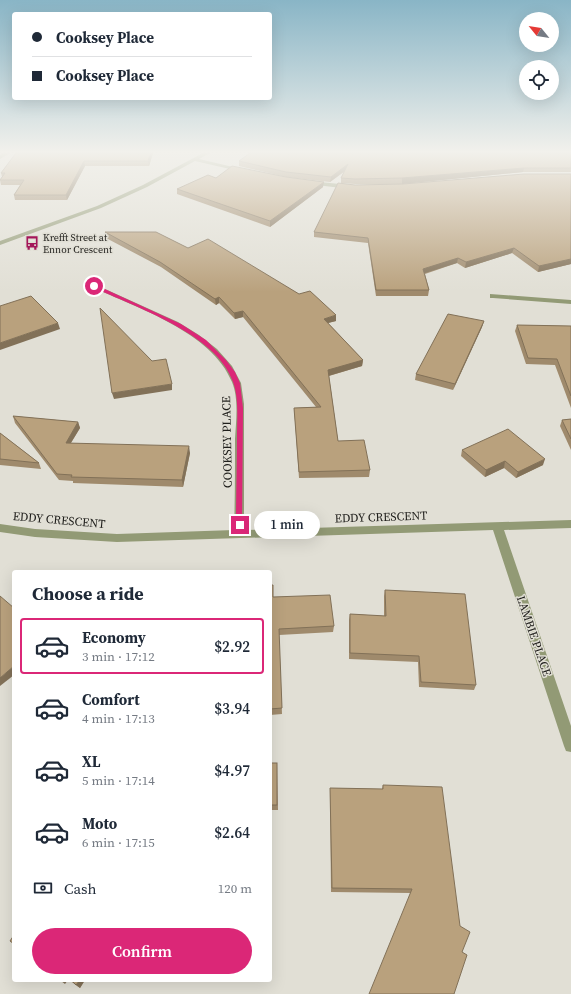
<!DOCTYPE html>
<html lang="en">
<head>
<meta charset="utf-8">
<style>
	:root { --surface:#fff; --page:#f2f2f3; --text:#1f2937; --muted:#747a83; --line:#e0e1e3; --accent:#db2777 }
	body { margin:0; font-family:"Source Serif 4",serif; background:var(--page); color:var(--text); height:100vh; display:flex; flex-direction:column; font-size:15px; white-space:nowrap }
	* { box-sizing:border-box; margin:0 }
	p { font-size:13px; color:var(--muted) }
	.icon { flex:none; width:22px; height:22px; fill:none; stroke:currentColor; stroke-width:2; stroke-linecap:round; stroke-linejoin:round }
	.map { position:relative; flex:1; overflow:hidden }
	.details { position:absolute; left:12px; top:570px; width:260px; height:412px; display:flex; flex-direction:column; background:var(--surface); border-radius:4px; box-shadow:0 4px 16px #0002 }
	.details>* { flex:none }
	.hud { position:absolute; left:12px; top:12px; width:260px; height:88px; border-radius:4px; box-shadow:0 4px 16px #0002; display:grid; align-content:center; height:88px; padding:0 20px; background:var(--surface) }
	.needle { width:26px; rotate:300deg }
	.tools { position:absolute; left:519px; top:12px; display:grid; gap:8px }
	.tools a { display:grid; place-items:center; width:40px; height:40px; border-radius:50%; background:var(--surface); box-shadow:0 4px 16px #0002; font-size:20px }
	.end { position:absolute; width:18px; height:18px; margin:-9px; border:5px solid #db2777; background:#fff; box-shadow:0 0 0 2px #fff }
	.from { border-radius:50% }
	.bubble { position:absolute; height:28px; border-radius:14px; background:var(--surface); box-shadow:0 4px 16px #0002; font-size:13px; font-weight:600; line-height:28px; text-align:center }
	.hud b { display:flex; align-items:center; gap:14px; height:38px; font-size:15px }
	.hud b+b { border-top:1px solid var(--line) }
	.hud i { width:10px; height:10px; background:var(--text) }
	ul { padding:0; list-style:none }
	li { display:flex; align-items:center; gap:12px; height:56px; margin:0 8px 6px; padding:0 12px; border:2px solid transparent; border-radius:4px }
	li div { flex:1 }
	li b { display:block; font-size:15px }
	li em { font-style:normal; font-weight:600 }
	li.active { border-color:var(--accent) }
	li>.icon { width:36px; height:36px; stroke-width:1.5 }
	h2 { padding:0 20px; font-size:18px; line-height:48px }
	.pay { display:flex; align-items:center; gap:10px; height:44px; padding:0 20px; font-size:15px }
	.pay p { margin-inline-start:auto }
	.action { display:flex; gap:8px; margin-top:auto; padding:8px 20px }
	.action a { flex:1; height:46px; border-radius:24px; background:var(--accent); color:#fff; font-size:16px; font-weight:600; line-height:46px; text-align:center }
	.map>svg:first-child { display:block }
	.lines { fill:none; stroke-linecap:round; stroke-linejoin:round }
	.minor { fill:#929a75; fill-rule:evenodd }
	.wall { fill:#9f8a6c }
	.shaded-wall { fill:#827158 }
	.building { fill:#b9a17d; stroke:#827158 }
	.route { fill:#db2777 }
	.labels { text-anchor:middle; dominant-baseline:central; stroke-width:3; stroke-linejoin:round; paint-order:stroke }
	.far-poi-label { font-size:10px; fill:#1f1e1b; stroke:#e1dfd5; text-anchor:start }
	.street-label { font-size:12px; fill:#1f1e1b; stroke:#e1dfd5 }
</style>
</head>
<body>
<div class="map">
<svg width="571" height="994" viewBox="0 0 571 994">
	<rect width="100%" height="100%" fill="#e1dfd5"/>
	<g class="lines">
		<!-- minor -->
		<g class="minor">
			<polygon points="3,153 10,153 0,159 0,155"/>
			<polygon points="203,153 210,153 199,159 246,170 243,172 195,161 147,187 101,208 0,245 0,241 97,206 143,185"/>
			<polygon points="310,181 350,185 353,187 350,189 308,184 308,182"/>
			<path d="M94,284L178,322L199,335L217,349L232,366L241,383L244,404V530L571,520V528L504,530L571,726V752L566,751L564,746L493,530L117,542L35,537L0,532V524L35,529L117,534L234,530C235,500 235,470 235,439C236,421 239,399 232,382C212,332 137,308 92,287L90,286Z"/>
			<polygon points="490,294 571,300 571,304 493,298 490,298"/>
		</g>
	</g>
	<!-- wall -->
	<g class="wall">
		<polygon points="16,153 153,153 149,166 85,166 67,200 15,200 14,195 20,185 1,185 0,180 2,177 1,173"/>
		<polygon points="571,153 571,172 523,172 402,184 355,184 341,183 341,178 344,172 330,182 286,177 239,166 239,161"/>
		<polygon points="571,174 571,264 538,272 512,253 465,268 457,263 425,274 429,290 428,296 376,296 368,243 314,237 314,232 355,185 403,184"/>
		<polygon points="216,178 323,187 270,227 177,194 177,189"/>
		<polygon points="105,232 336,321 328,323 363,360 362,366 329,376 338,441 370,470 369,477 299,478 294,408 316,407 243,317 235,319 219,303 216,305 161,267 106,238"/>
		<polygon points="484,321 482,327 453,390 415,380 416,374"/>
		<polygon points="517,325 571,326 571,408 555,365 526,364 515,331"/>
		<polygon points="13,416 78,422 80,428 71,443 190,453 183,487 73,483 73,481 59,480 15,423"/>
		<polygon points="571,419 571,450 560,426 562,420"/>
		<polygon points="0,433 39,463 41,469 0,465"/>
		<polygon points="462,450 543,465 516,478 504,468 485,477 461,456"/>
		<polygon points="270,585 273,597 334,626 333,632 279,635 282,714 270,715"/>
		<polygon points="385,590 476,685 474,690 419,687 418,662 349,659 349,620 350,614 384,616 384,596"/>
		<polygon points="270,763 277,763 278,810 270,810"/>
		<polygon points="383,785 462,952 454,994 410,893 331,892 330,794 330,788 382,789"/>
		<polygon points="69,980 85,980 80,988"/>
	</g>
	<!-- shaded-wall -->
	<g class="shaded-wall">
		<polygon points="151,153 153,153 149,166 148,161"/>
		<polygon points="84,161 85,166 67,200 66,195"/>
		<polygon points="348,164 347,169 330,182 331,177"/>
		<polygon points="524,168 523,172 402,184 402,178"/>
		<polygon points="324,182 323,187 270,227 270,221"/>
		<polygon points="514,248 512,253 465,268 466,262"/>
		<polygon points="458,258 457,263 422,274 423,269"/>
		<polygon points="571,259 571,264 538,272 539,266"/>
		<polygon points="219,297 219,303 216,305 215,299"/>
		<polygon points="243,311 243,317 235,319 234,313"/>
		<polygon points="336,315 336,321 324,324 324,319"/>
		<polygon points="484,321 482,327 453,390 455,384"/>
		<polygon points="58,323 60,329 0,350 0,343"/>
		<polygon points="363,360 362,366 328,376 328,370"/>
		<polygon points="172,384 172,390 114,399 112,393"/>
		<polygon points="78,422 80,428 67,449 66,443"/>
		<polygon points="189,446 190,453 183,487 182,480"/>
		<polygon points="545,459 543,465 516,478 518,472"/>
		<polygon points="505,461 504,468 485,477 486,470"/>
		<polygon points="14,666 14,675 0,686 0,678"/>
		<polygon points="62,980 68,980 65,984 61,981"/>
		<polygon points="80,980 85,980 80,988 76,985"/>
	</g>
	<!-- building -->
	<g class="building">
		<polygon points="16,153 151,153 148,161 84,161 66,195 14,195 24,180 0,180 5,173 1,173"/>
		<polygon points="250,153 571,153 571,168 524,168 402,178 355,179 341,178 348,164 331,177 286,172 239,161"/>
		<polygon points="232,166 286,177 324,182 270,221 177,189 208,175 216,178"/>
		<polygon points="524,174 571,174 571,259 539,266 514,248 466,262 458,258 423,269 429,290 376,290 368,238 314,232 338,183 355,185 403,184"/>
		<polygon points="105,232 156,232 188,248 208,239 299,294 310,291 336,315 324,319 363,360 328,370 338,441 364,440 370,470 299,472 294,408 321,407 243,311 234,313 219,297 215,299 160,262"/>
		<polygon points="31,296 58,323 0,343 0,306"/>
		<polygon points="100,308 152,361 166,359 172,384 112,393"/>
		<polygon points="448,314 484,321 455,384 416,374"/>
		<polygon points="517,325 571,326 571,396 557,359 528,358"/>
		<polygon points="13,416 78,422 66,443 189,446 182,480 71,477 72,475 57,474"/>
		<polygon points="571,419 571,439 562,420"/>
		<polygon points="508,429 545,459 518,472 505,461 486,470 462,450"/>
		<polygon points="0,433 39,463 0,459"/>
		<polygon points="270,585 273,585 273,597 330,595 334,626 279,629 282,708 270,709"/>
		<polygon points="385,590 465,594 476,685 421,682 419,656 350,653 350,614 386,616"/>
		<polygon points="0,596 14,608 14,666 0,678"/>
		<rect x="270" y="763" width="7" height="42"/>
		<polygon points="383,785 442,787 460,926 470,932 462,952 467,955 454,994 369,994 412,889 332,888 330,788 383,789"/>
		<polygon points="14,935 14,944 10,941"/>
		<polygon points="71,980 80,980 76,985"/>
	</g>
	<!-- sky -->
	<linearGradient id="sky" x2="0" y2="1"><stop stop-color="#89b5c6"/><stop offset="0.52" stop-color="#f2f1ec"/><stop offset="1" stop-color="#f2f1ec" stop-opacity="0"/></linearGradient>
	<rect width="571" height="292" fill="url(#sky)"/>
	<!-- route -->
	<path class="route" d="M92,285H96L181,324L206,340L226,360L235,372L240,383L243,408L242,527H240L236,525C236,495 237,466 237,436C237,419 239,398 233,382C217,334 135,307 92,287Z"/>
	<!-- icons -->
	<defs>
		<symbol id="bus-bare" viewBox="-9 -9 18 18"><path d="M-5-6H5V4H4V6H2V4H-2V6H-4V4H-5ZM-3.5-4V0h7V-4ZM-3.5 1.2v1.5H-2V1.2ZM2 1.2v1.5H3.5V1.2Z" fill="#a41659" stroke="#e1dfd5" stroke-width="2.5" paint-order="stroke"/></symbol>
	</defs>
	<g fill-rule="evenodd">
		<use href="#bus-bare" x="22" y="233" width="20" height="20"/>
	</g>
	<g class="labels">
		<!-- far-poi labels -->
		<g class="far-poi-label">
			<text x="43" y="237">Krefft Street at<tspan x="43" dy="12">Ennor Crescent</tspan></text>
		</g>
		<!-- street labels -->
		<g class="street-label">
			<text transform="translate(227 442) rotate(-91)">COOKSEY PLACE</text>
			<text transform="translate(381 517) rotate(-2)">EDDY CRESCENT</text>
			<text transform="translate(59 520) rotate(5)">EDDY CRESCENT</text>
			<text transform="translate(534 636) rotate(71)">LAMBIE PLACE</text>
		</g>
	</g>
</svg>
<div class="tools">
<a><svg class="needle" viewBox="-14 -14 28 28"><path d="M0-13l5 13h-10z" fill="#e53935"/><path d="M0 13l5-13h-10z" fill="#747a83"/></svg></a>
<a><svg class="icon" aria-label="locate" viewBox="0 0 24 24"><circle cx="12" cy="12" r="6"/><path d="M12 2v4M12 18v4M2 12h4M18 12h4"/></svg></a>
</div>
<i class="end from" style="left:94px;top:286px"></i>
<i class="end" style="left:240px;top:525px"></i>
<div class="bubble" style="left:254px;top:511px;width:66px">1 min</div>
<div class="hud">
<b><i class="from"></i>Cooksey Place</b>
<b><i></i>Cooksey Place</b>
</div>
<section class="details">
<h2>Choose a ride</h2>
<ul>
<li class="active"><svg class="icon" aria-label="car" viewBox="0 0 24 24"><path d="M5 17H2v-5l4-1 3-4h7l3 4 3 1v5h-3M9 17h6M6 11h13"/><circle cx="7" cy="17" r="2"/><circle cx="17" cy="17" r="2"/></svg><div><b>Economy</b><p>3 min · 17:12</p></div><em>$2.92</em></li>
<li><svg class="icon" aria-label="car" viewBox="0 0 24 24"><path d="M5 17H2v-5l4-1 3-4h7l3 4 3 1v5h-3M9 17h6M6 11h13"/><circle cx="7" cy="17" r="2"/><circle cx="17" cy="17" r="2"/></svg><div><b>Comfort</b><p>4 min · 17:13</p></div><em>$3.94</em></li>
<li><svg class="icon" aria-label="car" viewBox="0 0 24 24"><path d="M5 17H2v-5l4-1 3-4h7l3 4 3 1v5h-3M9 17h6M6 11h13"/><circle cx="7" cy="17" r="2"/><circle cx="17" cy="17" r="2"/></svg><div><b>XL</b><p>5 min · 17:14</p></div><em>$4.97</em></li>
<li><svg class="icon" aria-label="car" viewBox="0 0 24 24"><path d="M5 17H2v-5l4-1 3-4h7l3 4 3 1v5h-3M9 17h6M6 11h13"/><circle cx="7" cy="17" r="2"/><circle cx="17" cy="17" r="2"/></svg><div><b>Moto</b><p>6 min · 17:15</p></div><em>$2.64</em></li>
</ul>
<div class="pay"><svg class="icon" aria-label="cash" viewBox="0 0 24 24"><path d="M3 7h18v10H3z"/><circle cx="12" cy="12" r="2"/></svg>Cash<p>120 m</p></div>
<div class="action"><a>Confirm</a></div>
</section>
</div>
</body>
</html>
